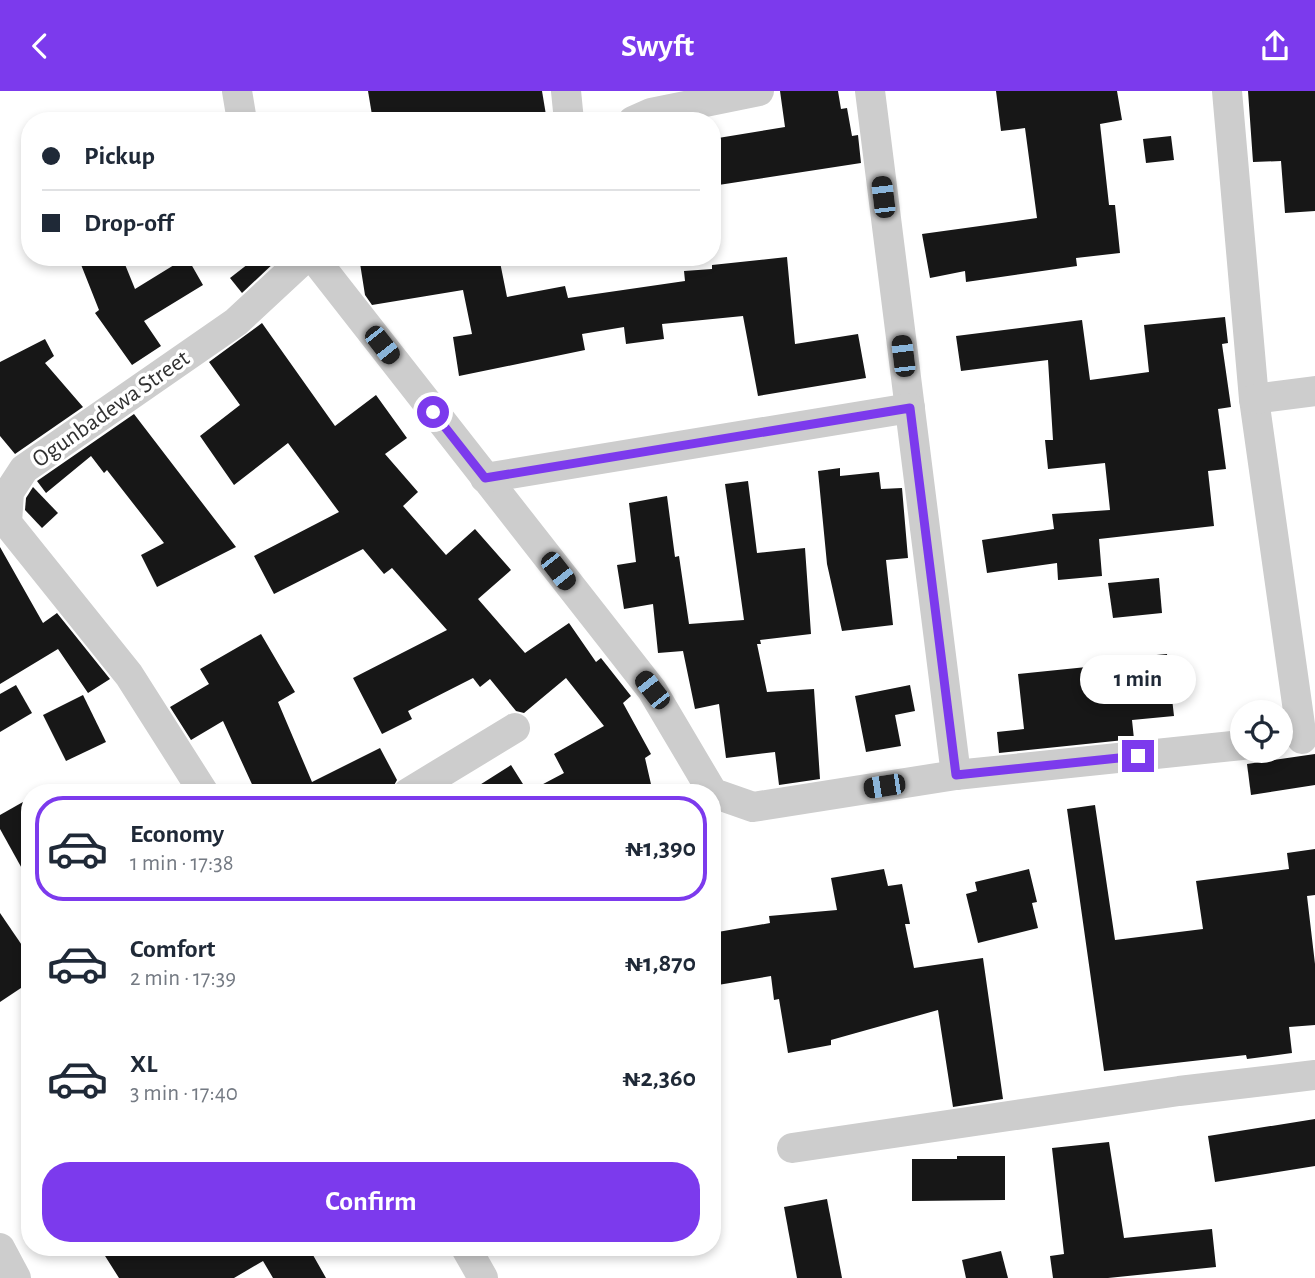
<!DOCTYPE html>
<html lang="en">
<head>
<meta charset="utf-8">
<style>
	:root { --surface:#fff; --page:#f2f2f3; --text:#1f2937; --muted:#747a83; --line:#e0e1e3; --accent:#7c3aed }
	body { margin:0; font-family:"Alegreya Sans",sans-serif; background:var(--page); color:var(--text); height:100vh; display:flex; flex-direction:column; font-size:26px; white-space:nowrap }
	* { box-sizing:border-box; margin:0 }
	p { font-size:23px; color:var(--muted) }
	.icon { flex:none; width:38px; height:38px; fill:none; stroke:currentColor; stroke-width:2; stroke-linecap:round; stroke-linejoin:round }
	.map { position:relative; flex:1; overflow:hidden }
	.drawer { position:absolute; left:21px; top:693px; width:700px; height:472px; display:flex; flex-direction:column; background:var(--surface); border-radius:28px; box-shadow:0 4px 10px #0003 }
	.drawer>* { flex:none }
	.banner { position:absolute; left:21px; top:21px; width:700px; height:154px; border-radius:28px; box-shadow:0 4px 10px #0003; display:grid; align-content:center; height:154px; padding:0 21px; background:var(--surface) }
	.controls { position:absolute; left:1230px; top:609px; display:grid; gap:14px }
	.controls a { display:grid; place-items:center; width:63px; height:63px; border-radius:50%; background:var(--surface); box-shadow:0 4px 10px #0003; font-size:35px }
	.end { position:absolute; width:32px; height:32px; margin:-16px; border:9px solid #7c3aed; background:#fff; box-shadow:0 0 0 4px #fff }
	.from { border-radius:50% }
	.bubble { position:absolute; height:49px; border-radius:24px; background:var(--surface); box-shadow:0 4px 10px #0003; font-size:23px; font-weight:700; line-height:49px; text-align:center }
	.car { position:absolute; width:21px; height:42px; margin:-21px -10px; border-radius:9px; box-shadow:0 0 5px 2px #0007; background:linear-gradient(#222 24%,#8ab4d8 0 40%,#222 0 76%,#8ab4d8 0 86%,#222 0) }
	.banner b { display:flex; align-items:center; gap:24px; height:66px; font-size:26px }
	.banner b+b { border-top:2px solid var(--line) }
	.banner i { width:18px; height:18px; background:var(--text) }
	ul { padding:12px 0 0; list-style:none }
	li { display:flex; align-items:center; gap:21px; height:105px; margin:0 14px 10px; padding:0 7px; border:4px solid transparent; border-radius:28px }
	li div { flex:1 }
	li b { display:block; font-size:26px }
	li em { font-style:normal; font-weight:700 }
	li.current { border-color:var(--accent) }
	li>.icon { width:63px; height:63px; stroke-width:1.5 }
	.cta { display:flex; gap:14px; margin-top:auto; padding:14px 21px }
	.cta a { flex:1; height:80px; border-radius:28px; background:var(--accent); color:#fff; font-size:28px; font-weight:700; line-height:80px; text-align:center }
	header { display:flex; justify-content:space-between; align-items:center; height:91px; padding:0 21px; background:var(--accent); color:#fff; font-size:32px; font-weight:700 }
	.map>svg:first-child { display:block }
	.building { fill:#171717 }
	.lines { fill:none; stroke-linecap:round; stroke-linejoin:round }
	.minor { stroke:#cdcdcd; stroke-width:30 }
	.route { stroke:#7c3aed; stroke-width:9 }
	.labels { text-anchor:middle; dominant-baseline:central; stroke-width:7; stroke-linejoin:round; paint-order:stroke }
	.street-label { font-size:24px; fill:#303030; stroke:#fff }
</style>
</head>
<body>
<header><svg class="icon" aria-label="back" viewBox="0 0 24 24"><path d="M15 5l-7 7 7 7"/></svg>Swyft<svg class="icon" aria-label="share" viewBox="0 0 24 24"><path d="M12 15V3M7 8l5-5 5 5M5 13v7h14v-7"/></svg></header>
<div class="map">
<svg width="1315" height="1187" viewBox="0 0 1315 1187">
	<rect width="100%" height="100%" fill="#fff"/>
	<!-- building -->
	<g class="building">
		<polygon points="368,0 542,0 547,30 373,30"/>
		<polygon points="780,0 838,0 841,18 847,17 852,45 858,44 861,72 712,95 712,48 785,36"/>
		<polygon points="996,0 1117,0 1122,29 1100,33 1109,114 1115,114 1120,162 1076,167 1077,175 966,191 965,180 930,187 922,143 1037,127 1025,37 1001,40"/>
		<polygon points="1248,0 1315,0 1315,120 1285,122 1281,70 1253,71"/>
		<polygon points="1171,45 1174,69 1146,72 1143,48"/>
		<polygon points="78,166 122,166 135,198 187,166 203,194 144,230 161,255 132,274 95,222 99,219"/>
		<polygon points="257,166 273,166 276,170 242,202 230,187"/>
		<polygon points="359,166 499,166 507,206 565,195 568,207 685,190 684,180 712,178 712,174 787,166 795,253 858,243 866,287 758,305 743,225 662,233 664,248 626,253 624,236 582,243 585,259 459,285 453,246 472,243 463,199 372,214 365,204"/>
		<polygon points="1225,226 1228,252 1222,253 1231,316 1218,318 1226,378 1208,380 1214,435 1099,448 1102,485 1058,489 1057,472 987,482 982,449 1054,438 1052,423 1110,419 1105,372 1048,378 1045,349 1053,349 1048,269 961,280 956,245 1082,229 1090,289 1149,281 1144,234"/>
		<polygon points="262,232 335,335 376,304 407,347 385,363 418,401 403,415 446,464 475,438 511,479 478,508 525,562 569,532 596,571 601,567 631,605 623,612 651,663 645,667 653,702 467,702 511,674 528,701 564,682 554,663 604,635 566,587 524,622 516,620 490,588 480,596 473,587 408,620 412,628 382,643 353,587 447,539 392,477 384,483 363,458 274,503 254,465 339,421 288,352 234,394 200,345 240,314 209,271"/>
		<polygon points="45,248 54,265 45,272 83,316 15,363 0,345 0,271"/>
		<polygon points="134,323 236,456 157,496 141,464 164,452 107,379 104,382 91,365 46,402 37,390"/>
		<polygon points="840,377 840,385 879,381 881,398 902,397 908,467 886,469 893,534 842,540 827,473 818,380"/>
		<polygon points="748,390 757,462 805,457 811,543 760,549 761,553 757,553 767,601 814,598 820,688 779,694 775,661 726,667 719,613 695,618 683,560 658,562 653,513 624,518 617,474 636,471 629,412 667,405 675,466 679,465 689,533 744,529 725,393"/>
		<polygon points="33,396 58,422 42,437 25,419 26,407"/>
		<polygon points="0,456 43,532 57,522 110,588 88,602 58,558 0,593"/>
		<polygon points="1159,487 1162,522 1113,527 1108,492"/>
		<polygon points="261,543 295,601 278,611 312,691 380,657 397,689 392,698 384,702 256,702 223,630 191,649 170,616 209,593 200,578"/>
		<polygon points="1167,563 1174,625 1132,629 1134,648 999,662 997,641 1024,638 1018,583 1126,572 1125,567"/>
		<polygon points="16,594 32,622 0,641 0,603"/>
		<polygon points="910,594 915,620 895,624 901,655 866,661 855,605"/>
		<polygon points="83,604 106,651 66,670 43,624"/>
		<polygon points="1315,663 1315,694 1251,704 1247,673"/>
		<polygon points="30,707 30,792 0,738 0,724"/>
		<polygon points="1095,714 1115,849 1203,838 1196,790 1289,778 1287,762 1315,758 1315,804 1307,805 1315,873 1315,934 1289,936 1292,962 1247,968 1246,964 1104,980 1067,718"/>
		<polygon points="884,778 888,795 902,793 910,833 905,833 914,877 983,867 1003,1008 953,1016 938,919 831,949 831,954 788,962 779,908 774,909 771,885 712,895 712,842 770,832 769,825 837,819 831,787"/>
		<polygon points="1029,778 1037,811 1032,812 1038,837 978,852 966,803 977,800 975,791"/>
		<polygon points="0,822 30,866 30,891 0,911"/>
		<polygon points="1315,1028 1315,1075 1215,1091 1208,1045"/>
		<polygon points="1109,1051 1124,1147 1212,1138 1216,1176 1108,1187 1053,1187 1050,1165 1064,1163 1052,1057"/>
		<polygon points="957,1065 1005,1065 1005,1109 912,1110 912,1068 957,1068"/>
		<polygon points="827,1108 842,1187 797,1187 784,1116"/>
		<polygon points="100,1157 309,1157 326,1187 273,1187 263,1170 234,1187 119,1187"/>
		<polygon points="1001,1160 1008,1187 966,1187 962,1169"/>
	</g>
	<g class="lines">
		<!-- minor -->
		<g class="minor">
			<polyline points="237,0 242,30"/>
			<polyline points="566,0 569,30"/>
			<polyline points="870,0 956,684"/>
			<polyline points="1227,0 1254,308 1302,648"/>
			<polyline points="633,30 651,22 759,0"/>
			<polyline points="313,166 652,599 713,702 753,716 956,684 1242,654"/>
			<polyline points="1254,308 1315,300"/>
			<polyline points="485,387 910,317"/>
			<polyline points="204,702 129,584 7,432 9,401 24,378 236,231 306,166"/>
			<polyline points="408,702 515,637"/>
			<polyline points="792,1057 1179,1000 1315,984"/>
			<polyline points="0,1157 16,1187"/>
			<polyline points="466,1157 483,1187"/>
		</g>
	</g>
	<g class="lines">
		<!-- route -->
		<polyline class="route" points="433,321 485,387 910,317 956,684 1138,665"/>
	</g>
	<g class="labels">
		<!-- street labels -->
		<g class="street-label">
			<text transform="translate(111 318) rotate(-35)">Ogunbadewa Street</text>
		</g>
	</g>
</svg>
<div class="controls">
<a><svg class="icon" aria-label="locate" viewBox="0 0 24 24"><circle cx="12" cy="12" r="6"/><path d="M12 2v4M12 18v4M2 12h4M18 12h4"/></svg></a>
</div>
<i class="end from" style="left:433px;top:321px"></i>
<i class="end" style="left:1138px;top:665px"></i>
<div class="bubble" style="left:1080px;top:564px;width:116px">1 min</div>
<i class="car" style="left:883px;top:106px;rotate:353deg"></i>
<i class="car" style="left:382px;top:254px;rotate:142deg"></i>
<i class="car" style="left:903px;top:265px;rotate:353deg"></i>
<i class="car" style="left:558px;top:480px;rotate:142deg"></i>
<i class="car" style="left:652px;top:599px;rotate:322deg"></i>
<i class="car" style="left:884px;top:695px;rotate:261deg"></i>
<div class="banner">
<b><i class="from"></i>Pickup</b>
<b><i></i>Drop-off</b>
</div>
<section class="drawer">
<ul>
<li class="current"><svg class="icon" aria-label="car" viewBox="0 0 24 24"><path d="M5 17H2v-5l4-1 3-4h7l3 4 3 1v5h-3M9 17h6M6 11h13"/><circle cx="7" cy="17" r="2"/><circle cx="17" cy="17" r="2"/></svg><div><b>Economy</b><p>1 min · 17:38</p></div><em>₦1,390</em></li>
<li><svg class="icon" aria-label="car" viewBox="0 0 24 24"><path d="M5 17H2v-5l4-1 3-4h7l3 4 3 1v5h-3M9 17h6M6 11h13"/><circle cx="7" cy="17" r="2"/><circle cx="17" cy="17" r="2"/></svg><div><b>Comfort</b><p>2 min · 17:39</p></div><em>₦1,870</em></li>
<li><svg class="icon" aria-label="car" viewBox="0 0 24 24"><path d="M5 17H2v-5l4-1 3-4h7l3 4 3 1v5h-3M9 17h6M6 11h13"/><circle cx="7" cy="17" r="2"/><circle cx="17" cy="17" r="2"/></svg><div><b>XL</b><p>3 min · 17:40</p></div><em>₦2,360</em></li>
</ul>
<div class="cta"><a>Confirm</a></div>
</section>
</div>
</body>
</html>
